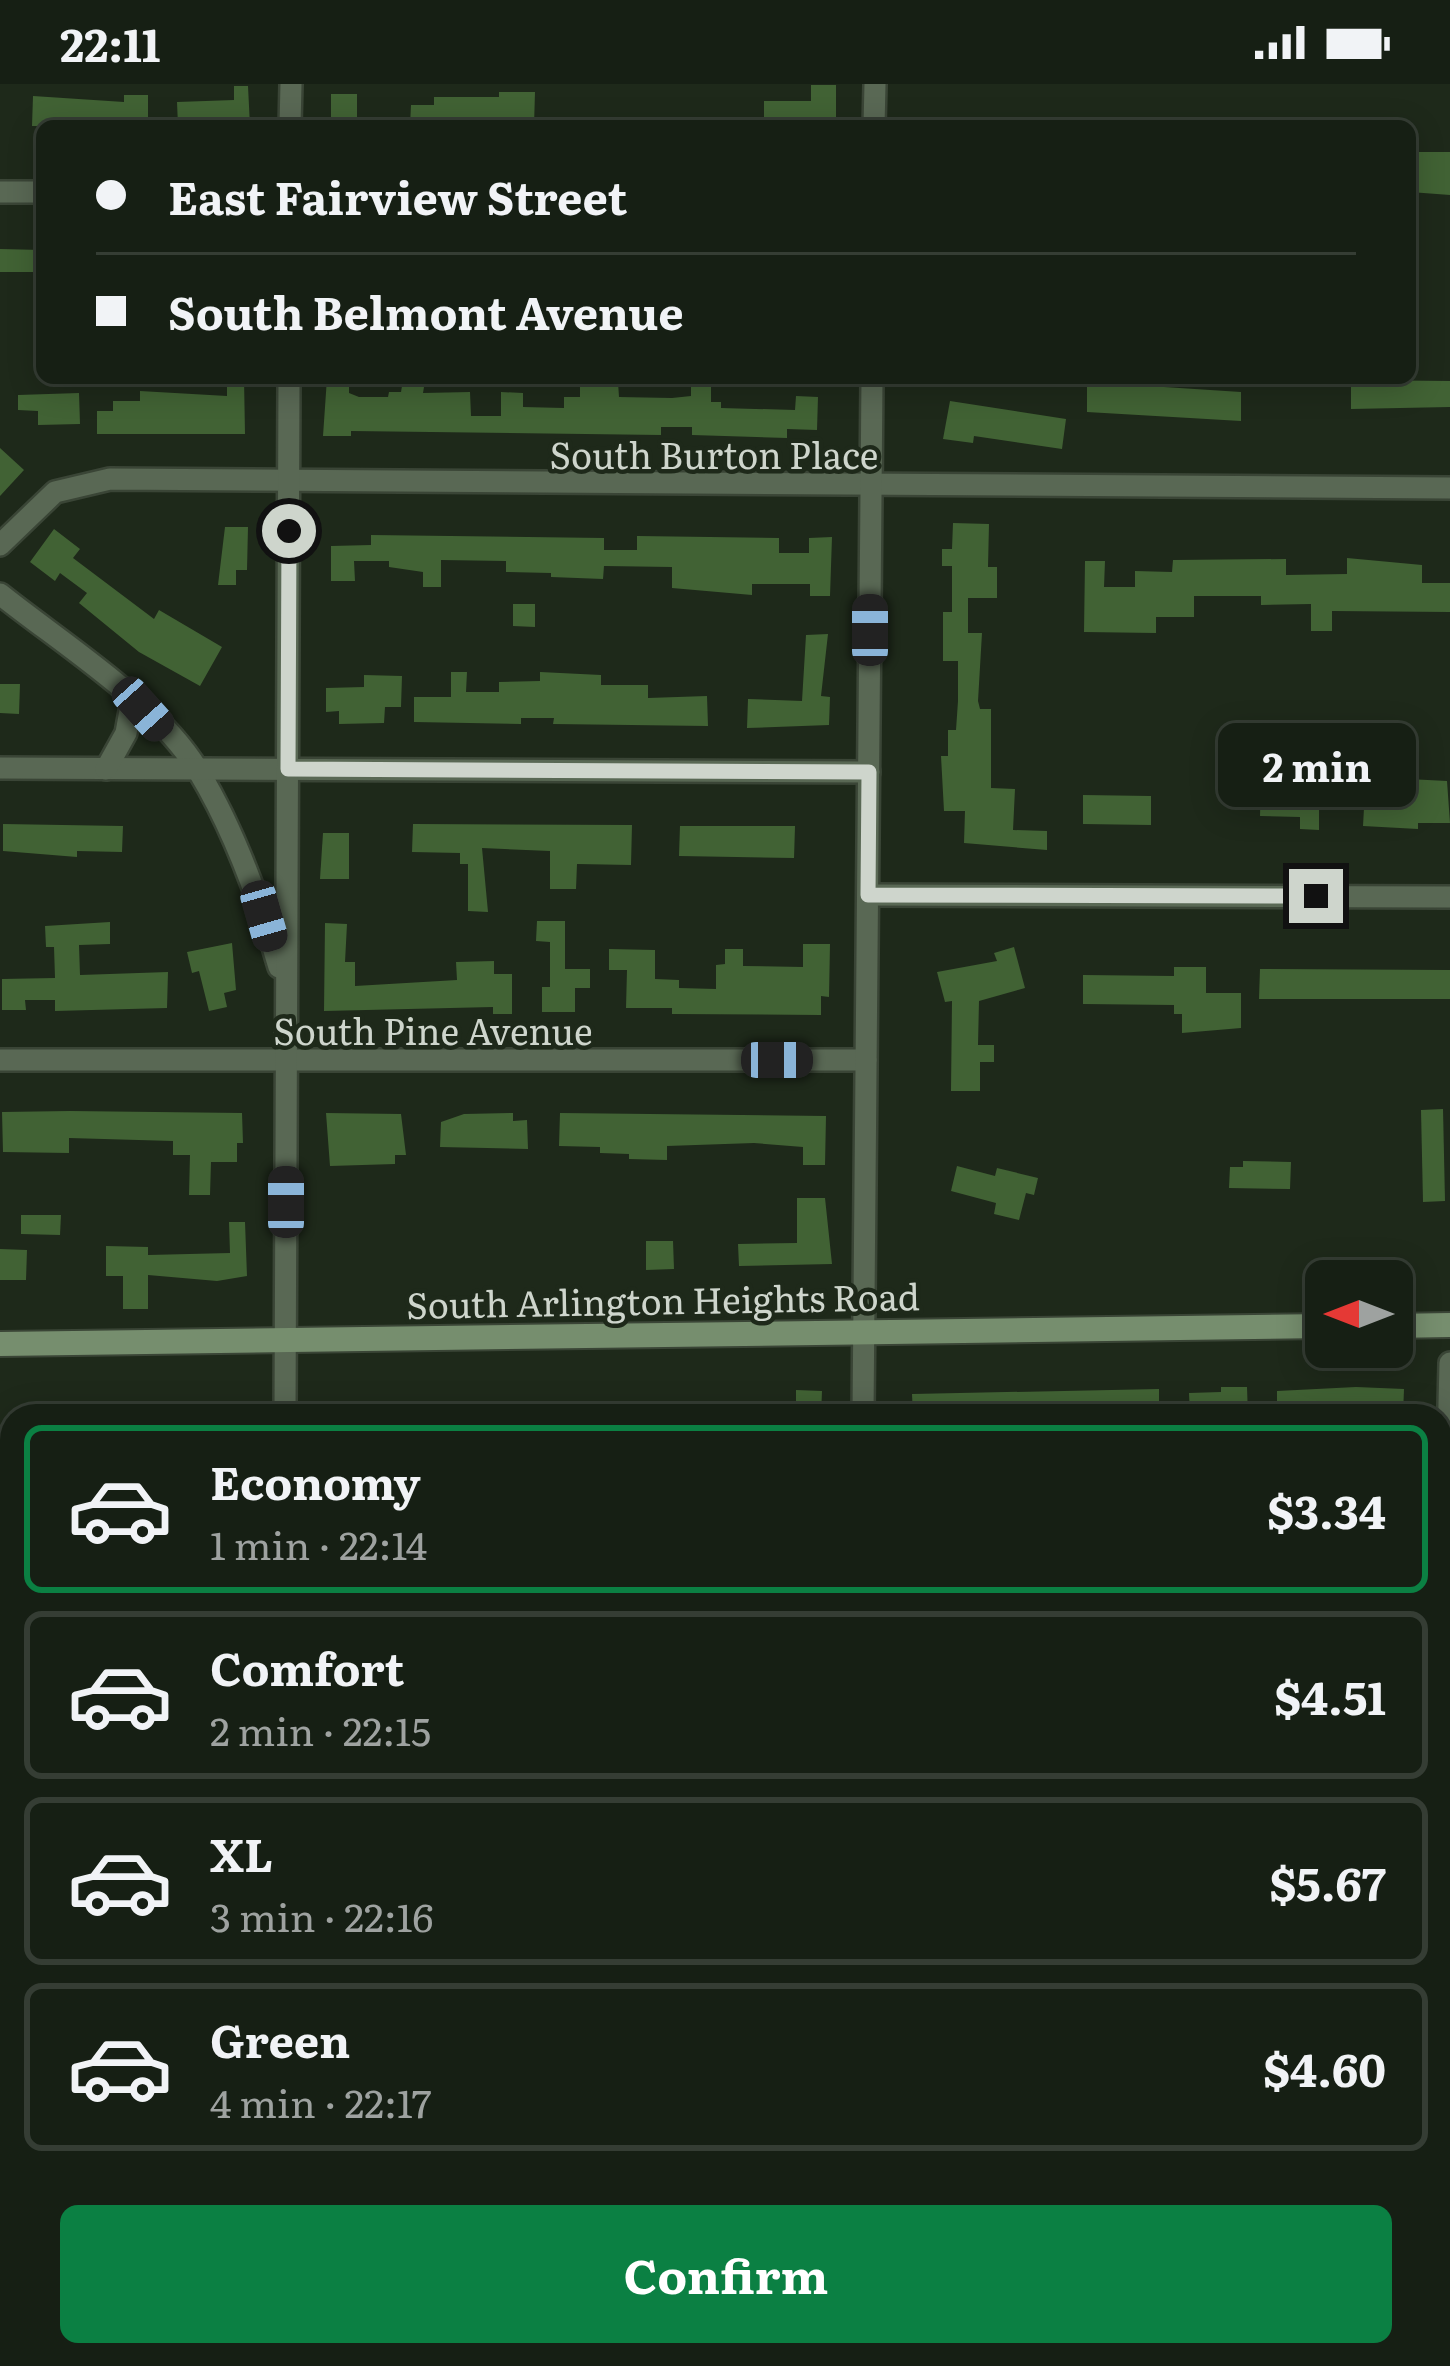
<!DOCTYPE html>
<html lang="en">
<head>
<meta charset="utf-8">
<style>
	:root { --surface:#161f14; --page:#1f271d; --text:#f1f3f6; --muted:#9ea2a0; --line:#353d34; --accent:#0b8043 }
	body { margin:0; font-family:Literata,serif; background:var(--page); color:var(--text); height:100vh; display:flex; flex-direction:column; font-size:45px; white-space:nowrap }
	* { box-sizing:border-box; margin:0 }
	p { font-size:39px; color:var(--muted) }
	.icon { flex:none; width:66px; height:66px; fill:none; stroke:currentColor; stroke-width:2; stroke-linecap:round; stroke-linejoin:round }
	.map { position:relative; flex:1; overflow:hidden }
	.side { position:absolute; left:0px; top:1320px; width:1452px; height:963px; display:flex; flex-direction:column; background:var(--surface); border-radius:36px 36px 0 0; box-shadow:0 6px 30px #0003,0 0 0 3px var(--line) }
	.side>* { flex:none }
	.hud { position:absolute; left:36px; top:36px; width:1380px; height:264px; border-radius:18px; box-shadow:0 6px 30px #0003,0 0 0 3px var(--line); display:grid; align-content:center; height:264px; padding:0 60px; background:var(--surface) }
	.needle { width:78px; rotate:270deg }
	.fabs { position:absolute; left:1305px; top:1176px; display:grid; gap:24px }
	.fabs a { display:grid; place-items:center; width:108px; height:108px; border-radius:18px; background:var(--surface); box-shadow:0 6px 30px #0003,0 0 0 3px var(--line); font-size:60px }
	.end { position:absolute; width:54px; height:54px; margin:-27px; border:15px solid #ced5cc; background:#111; box-shadow:0 0 0 6px #111 }
	.from { border-radius:50% }
	.bubble { position:absolute; height:84px; border-radius:18px; background:var(--surface); box-shadow:0 6px 30px #0003,0 0 0 3px var(--line); font-size:39px; font-weight:700; line-height:84px; text-align:center }
	.car { position:absolute; width:36px; height:72px; margin:-36px -18px; border-radius:15px; box-shadow:0 0 9px 3px #0007; background:linear-gradient(#222 24%,#8ab4d8 0 40%,#222 0 76%,#8ab4d8 0 86%,#222 0) }
	.hud b { display:flex; align-items:center; gap:42px; height:114px; font-size:45px }
	.hud b+b { border-top:3px solid var(--line) }
	.hud i { width:30px; height:30px; background:var(--text) }
	ul { padding:21px 0 0; list-style:none }
	li { display:flex; align-items:center; gap:36px; height:168px; margin:0 24px 18px; padding:0 36px; border:6px solid var(--line); border-radius:18px }
	li div { flex:1 }
	li b { display:block; font-size:45px }
	li em { font-style:normal; font-weight:700 }
	li.on { border-color:var(--accent) }
	li>.icon { width:108px; height:108px; stroke-width:1.5 }
	.action { display:flex; gap:24px; margin-top:auto; padding:24px 60px }
	.action a { flex:1; height:138px; border-radius:18px; background:var(--accent); color:#fff; font-size:48px; font-weight:700; line-height:138px; text-align:center }
	.status { display:flex; justify-content:space-between; align-items:center; height:84px; padding:0 60px; background:var(--surface); direction:ltr }
	.status svg { height:33px; fill:currentColor }
	.map>svg:first-child { display:block }
	.building { fill:#416234 }
	.lines { fill:none; stroke-linecap:round; stroke-linejoin:round }
	.street-casing { stroke:#3a4536; stroke-width:26 }
	.secondary-casing { stroke:#3a4536; stroke-width:28 }
	.street { stroke:#596854; stroke-width:21 }
	.secondary { stroke:#768e6e; stroke-width:24 }
	.route { stroke:#ced5cc; stroke-width:15 }
	.labels { text-anchor:middle; dominant-baseline:central; stroke-width:9; stroke-linejoin:round; paint-order:stroke }
	.street-label { font-size:36px; fill:#ced5cc; stroke:#1e291a }
</style>
</head>
<body>
<div class="status"><b>22:11</b><svg viewBox="0 0 49 12"><path d="M0 12V9h3v3zM5 12V6h3v6zM10 12V3h3v9zM15 12V0h3v12zM26 1h20v11H26zM47 4h2v5h-2z"/></svg></div>
<div class="map">
<svg width="1450" height="2282" viewBox="0 0 1450 2282">
	<rect width="100%" height="100%" fill="#1e291a"/>
	<!-- building -->
	<g class="building">
		<polygon points="811,1 836,1 836,42 764,42 764,17 811,17"/>
		<polygon points="234,2 248,2 250,42 178,42 177,18 234,16"/>
		<polygon points="499,8 535,8 534,42 410,42 411,21 434,21 434,13 499,13"/>
		<rect x="331" y="10" width="26" height="32"/>
		<polygon points="124,11 148,11 148,42 32,42 33,12 124,18"/>
		<polygon points="1410,68 1450,68 1450,111 1410,108"/>
		<polygon points="0,165 42,166 42,188 0,188"/>
		<polygon points="227,294 244,294 245,350 97,350 97,327 113,327 113,317 140,317 140,307 227,312"/>
		<polygon points="327,294 349,294 349,309 359,313 388,313 389,308 401,308 402,302 424,303 423,309 470,308 471,332 501,332 501,308 523,309 523,323 564,324 564,313 580,313 580,298 618,298 619,313 672,314 691,312 691,298 711,298 711,318 721,318 721,324 795,326 796,312 818,313 817,346 787,345 787,354 692,351 692,343 661,343 661,351 351,347 351,352 323,352"/>
		<polygon points="1351,296 1450,297 1450,323 1351,325"/>
		<polygon points="1087,298 1241,308 1241,337 1087,328"/>
		<polygon points="79,309 80,340 38,341 38,327 18,326 18,311"/>
		<polygon points="950,317 1066,335 1062,365 974,352 973,359 943,355"/>
		<polygon points="0,364 24,386 0,412"/>
		<polygon points="953,439 989,440 988,483 997,483 997,514 968,514 968,549 982,549 978,617 980,625 991,625 991,704 1015,705 1013,746 1047,747 1047,766 964,759 965,727 944,727 941,672 948,672 948,646 956,646 958,617 958,577 943,577 943,528 952,528 952,482 942,482 942,465 952,465"/>
		<polygon points="225,443 248,443 247,486 236,486 236,501 218,501"/>
		<polygon points="54,445 80,465 73,474 154,535 159,526 222,563 200,602 139,568 79,519 87,509 60,489 55,497 30,478"/>
		<polygon points="371,451 604,454 604,466 637,466 637,452 779,454 779,469 809,469 809,454 832,453 830,512 810,512 810,500 752,500 752,511 672,504 672,483 604,482 603,495 551,493 551,489 506,488 506,477 441,476 441,503 423,503 423,488 389,483 389,477 354,477 355,497 331,497 331,462 371,461"/>
		<polygon points="1347,474 1422,481 1422,499 1450,499 1450,528 1332,527 1332,547 1311,547 1311,520 1261,521 1261,512 1194,512 1194,533 1156,533 1156,549 1084,548 1085,477 1105,477 1104,503 1135,503 1135,487 1172,488 1173,476 1286,475 1286,491 1347,490"/>
		<polygon points="513,520 535,520 535,543 513,542"/>
		<polygon points="828,550 821,612 830,613 829,641 747,644 748,615 802,617 806,551"/>
		<polygon points="451,588 467,588 466,608 499,608 499,598 540,597 540,588 601,591 601,601 648,601 648,614 707,612 708,642 553,640 554,634 521,634 521,640 414,638 414,613 451,613"/>
		<polygon points="364,591 402,592 401,623 385,623 384,639 339,640 339,627 326,628 326,604 364,603"/>
		<polygon points="0,600 20,600 19,630 0,629"/>
		<polygon points="1289,678 1308,679 1307,687 1331,691 1447,697 1450,739 1418,739 1418,745 1363,742 1364,724 1319,724 1319,746 1300,745 1300,733 1260,732 1261,690 1289,690"/>
		<polygon points="1083,711 1151,712 1151,741 1083,740"/>
		<polygon points="3,740 123,742 122,768 77,767 77,773 3,767"/>
		<polygon points="413,740 632,741 631,781 577,780 576,805 550,805 550,767 482,764 488,828 468,827 468,780 460,780 460,769 412,768"/>
		<polygon points="680,742 795,742 794,774 679,772"/>
		<polygon points="323,749 349,749 349,795 320,795"/>
		<polygon points="537,837 565,837 565,885 590,885 590,904 575,904 575,928 542,928 542,903 550,903 550,858 536,857"/>
		<polygon points="110,838 110,860 79,861 80,891 168,888 167,924 55,927 55,916 25,916 26,926 2,926 2,895 55,894 54,863 46,863 45,842"/>
		<polygon points="325,839 347,840 345,878 355,878 355,902 457,896 456,878 494,877 494,890 512,890 512,930 493,930 493,923 324,927"/>
		<polygon points="232,859 236,906 224,909 227,923 209,927 199,887 192,889 187,868"/>
		<polygon points="803,860 830,860 829,913 821,912 821,931 672,930 672,924 626,924 627,886 609,886 609,865 655,866 655,895 679,896 679,904 716,905 716,881 725,880 725,865 743,865 743,882 803,883"/>
		<polygon points="1014,863 1025,904 979,917 978,961 994,961 994,978 980,978 980,1007 951,1007 952,917 945,918 937,888 997,877 994,869"/>
		<polygon points="1174,883 1206,883 1206,909 1241,909 1241,944 1182,949 1182,930 1174,930 1174,921 1083,920 1083,891 1174,892"/>
		<polygon points="1260,885 1450,886 1450,915 1259,915"/>
		<polygon points="1443,1025 1445,1117 1423,1118 1421,1026"/>
		<polygon points="70,1027 242,1029 243,1059 237,1059 237,1078 211,1078 210,1111 189,1111 190,1071 173,1071 173,1057 69,1054 69,1069 3,1068 2,1028"/>
		<polygon points="326,1029 401,1030 406,1071 395,1071 395,1080 330,1082"/>
		<polygon points="513,1029 513,1037 527,1036 528,1065 440,1063 441,1038 464,1030"/>
		<polygon points="560,1029 826,1032 825,1081 803,1081 803,1063 754,1059 667,1062 667,1076 629,1075 629,1070 600,1069 600,1063 559,1062"/>
		<polygon points="1243,1077 1291,1078 1290,1105 1229,1104 1230,1083 1243,1083"/>
		<polygon points="957,1082 995,1092 997,1084 1038,1094 1034,1111 1026,1109 1019,1136 994,1130 996,1119 951,1107"/>
		<polygon points="797,1114 825,1114 832,1180 739,1182 738,1160 797,1159"/>
		<polygon points="21,1131 61,1131 60,1151 21,1150"/>
		<polygon points="229,1138 245,1138 247,1192 217,1197 148,1191 148,1225 123,1225 123,1192 106,1192 106,1162 148,1163 148,1171 230,1169"/>
		<polygon points="646,1157 673,1157 674,1185 646,1186"/>
		<polygon points="0,1165 27,1166 26,1196 0,1196"/>
		<polygon points="1221,1303 1247,1303 1248,1332 1190,1332 1189,1309 1221,1308"/>
		<polygon points="1356,1303 1404,1305 1403,1332 1277,1332 1277,1307"/>
		<polygon points="1159,1305 1159,1332 913,1332 912,1310"/>
		<polygon points="796,1306 822,1307 821,1332 796,1332"/>
	</g>
	<g class="lines">
		<defs>
			<g id="street">
				<polyline points="290,42 291,0"/>
				<polyline points="874,42 875,0"/>
				<polyline points="0,108 42,108"/>
				<polyline points="0,461 55,408 110,395 1450,404"/>
				<path d="M0,510C61,559 159,620 199,688C234,746 260,818 279,883"/>
				<polyline points="0,684 869,688"/>
				<polyline points="106,685 126,649 132,616"/>
				<polyline points="868,811 1450,813"/>
				<polyline points="0,976 866,976"/>
				<polyline points="285,1332 289,294"/>
				<polyline points="863,1332 872,294"/>
				<polyline points="0,1547 12,1547"/>
				<polyline points="1440,1693 1450,1279"/>
				<polyline points="0,1841 12,1841"/>
				<polyline points="1440,1856 1450,1856"/>
				<polyline points="0,2128 12,2128"/>
				<polyline points="1440,2140 1450,2140"/>
				<polyline points="281,2282 282,2271"/>
				<polyline points="860,2282 860,2271"/>
				<polyline points="1435,2282 1435,2271"/>
			</g>
			<g id="secondary">
				<polyline points="1392,1242 1450,1241"/>
				<polyline points="0,1260 1326,1242"/>
			</g>
		</defs>
		<!-- street casing -->
		<use href="#street" class="street-casing"/>
		<!-- secondary casing -->
		<use href="#secondary" class="secondary-casing"/>
		<!-- street -->
		<use href="#street" class="street"/>
		<!-- secondary -->
		<use href="#secondary" class="secondary"/>
	</g>
	<g class="lines">
		<!-- route -->
		<polyline class="route" points="289,447 288,685 869,688 868,811 1316,812"/>
	</g>
	<g class="labels">
		<!-- street labels -->
		<g class="street-label">
			<text x="714" y="369">South Burton Place</text>
			<text x="433" y="945">South Pine Avenue</text>
			<text transform="translate(663 1215) rotate(-1)">South Arlington Heights Road</text>
		</g>
	</g>
</svg>
<div class="fabs">
<a><svg class="needle" viewBox="-14 -14 28 28"><path d="M0-13l5 13h-10z" fill="#e53935"/><path d="M0 13l5-13h-10z" fill="#9ea2a0"/></svg></a>
</div>
<i class="end from" style="left:289px;top:447px"></i>
<i class="end" style="left:1316px;top:812px"></i>
<div class="bubble" style="left:1218px;top:639px;width:198px">2 min</div>
<i class="car" style="left:870px;top:546px;rotate:0deg"></i>
<i class="car" style="left:143px;top:625px;rotate:138deg"></i>
<i class="car" style="left:264px;top:832px;rotate:164deg"></i>
<i class="car" style="left:777px;top:976px;rotate:90deg"></i>
<i class="car" style="left:286px;top:1118px;rotate:0deg"></i>
<div class="hud">
<b><i class="from"></i>East Fairview Street</b>
<b><i></i>South Belmont Avenue</b>
</div>
<section class="side">
<ul>
<li class="on"><svg class="icon" aria-label="car" viewBox="0 0 24 24"><path d="M5 17H2v-5l4-1 3-4h7l3 4 3 1v5h-3M9 17h6M6 11h13"/><circle cx="7" cy="17" r="2"/><circle cx="17" cy="17" r="2"/></svg><div><b>Economy</b><p>1 min · 22:14</p></div><em>$3.34</em></li>
<li><svg class="icon" aria-label="car" viewBox="0 0 24 24"><path d="M5 17H2v-5l4-1 3-4h7l3 4 3 1v5h-3M9 17h6M6 11h13"/><circle cx="7" cy="17" r="2"/><circle cx="17" cy="17" r="2"/></svg><div><b>Comfort</b><p>2 min · 22:15</p></div><em>$4.51</em></li>
<li><svg class="icon" aria-label="car" viewBox="0 0 24 24"><path d="M5 17H2v-5l4-1 3-4h7l3 4 3 1v5h-3M9 17h6M6 11h13"/><circle cx="7" cy="17" r="2"/><circle cx="17" cy="17" r="2"/></svg><div><b>XL</b><p>3 min · 22:16</p></div><em>$5.67</em></li>
<li><svg class="icon" aria-label="car" viewBox="0 0 24 24"><path d="M5 17H2v-5l4-1 3-4h7l3 4 3 1v5h-3M9 17h6M6 11h13"/><circle cx="7" cy="17" r="2"/><circle cx="17" cy="17" r="2"/></svg><div><b>Green</b><p>4 min · 22:17</p></div><em>$4.60</em></li>
</ul>
<div class="action"><a>Confirm</a></div>
</section>
</div>
</body>
</html>
